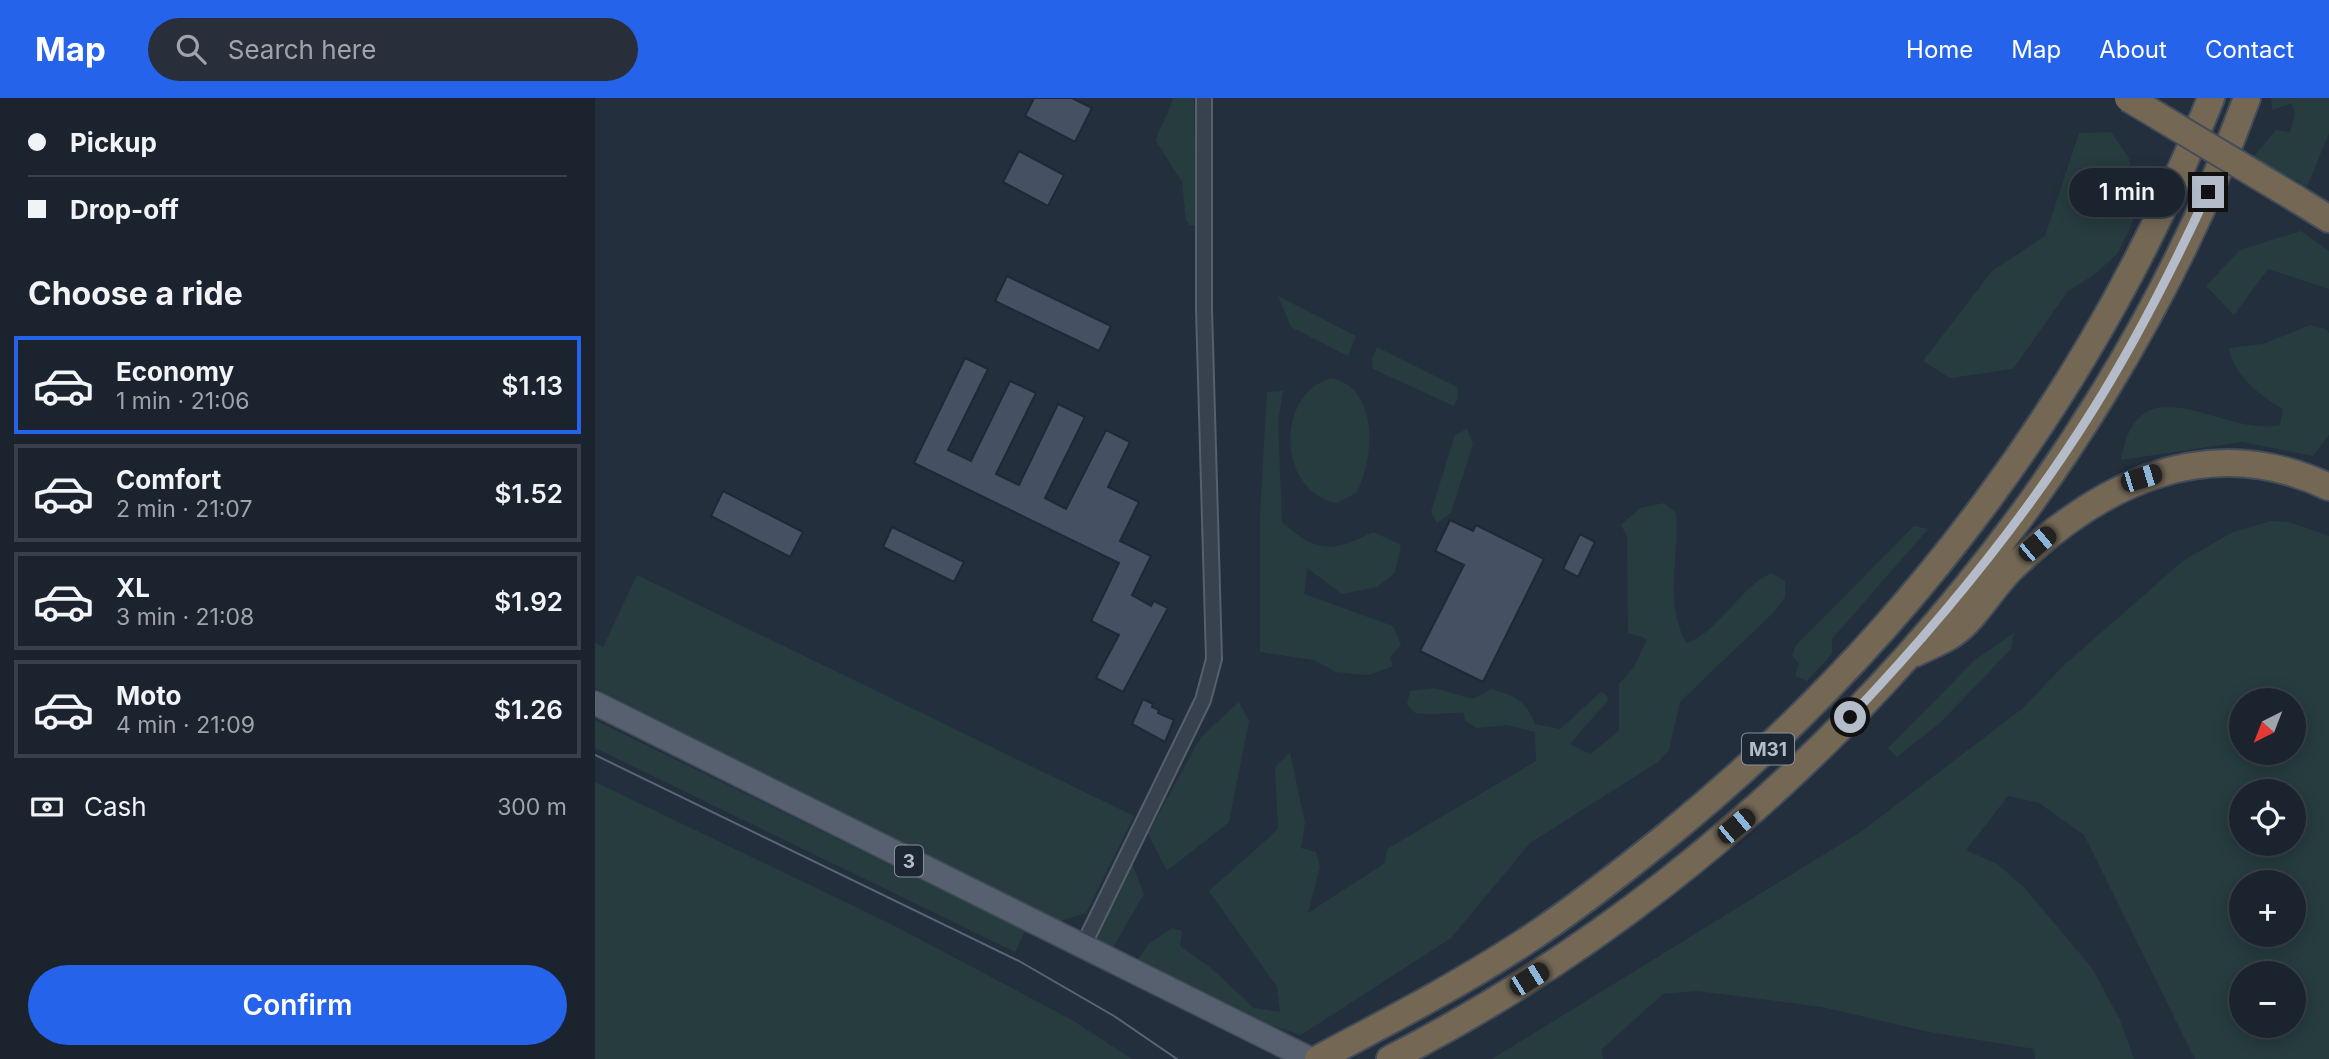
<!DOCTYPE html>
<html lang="en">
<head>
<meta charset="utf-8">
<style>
	:root { --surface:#1b232e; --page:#282f3a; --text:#f1f3f6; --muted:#a0a4aa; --line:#39404a; --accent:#2563eb }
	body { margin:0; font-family:Inter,sans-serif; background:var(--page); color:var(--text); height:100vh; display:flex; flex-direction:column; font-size:26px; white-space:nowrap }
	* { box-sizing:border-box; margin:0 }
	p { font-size:23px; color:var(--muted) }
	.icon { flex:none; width:38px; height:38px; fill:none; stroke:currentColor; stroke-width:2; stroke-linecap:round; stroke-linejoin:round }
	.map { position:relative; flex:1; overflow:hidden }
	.details { display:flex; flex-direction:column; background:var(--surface); width:595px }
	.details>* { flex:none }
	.guide { display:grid; align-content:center; height:154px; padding:0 28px; background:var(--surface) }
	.needle { width:46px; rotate:222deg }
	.buttons { position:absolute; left:1634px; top:590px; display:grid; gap:14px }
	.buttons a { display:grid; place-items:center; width:77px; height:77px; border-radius:50%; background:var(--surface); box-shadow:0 4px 18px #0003,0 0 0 2px var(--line); font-size:35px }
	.end { position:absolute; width:32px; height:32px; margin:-16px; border:9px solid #b4bcc9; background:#111; box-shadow:0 0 0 4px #111 }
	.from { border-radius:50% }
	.bubble { position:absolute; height:49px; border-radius:24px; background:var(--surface); box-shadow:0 4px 18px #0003,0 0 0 2px var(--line); font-size:23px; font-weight:600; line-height:49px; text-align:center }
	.car { position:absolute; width:21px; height:42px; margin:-21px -10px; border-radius:9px; box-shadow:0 0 5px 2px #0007; background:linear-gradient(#222 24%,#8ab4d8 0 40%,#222 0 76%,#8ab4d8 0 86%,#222 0) }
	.guide b { display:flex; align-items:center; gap:24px; height:66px; font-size:26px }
	.guide b+b { border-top:2px solid var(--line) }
	.guide i { width:18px; height:18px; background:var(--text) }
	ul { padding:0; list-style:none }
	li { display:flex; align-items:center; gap:21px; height:98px; margin:0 14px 10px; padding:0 14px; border:4px solid var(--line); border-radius:0px }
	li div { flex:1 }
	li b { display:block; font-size:26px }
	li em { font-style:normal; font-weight:600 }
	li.selected { border-color:var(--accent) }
	li>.icon { width:63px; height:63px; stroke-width:1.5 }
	h2 { padding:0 28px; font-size:32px; line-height:84px }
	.pay { display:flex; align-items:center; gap:18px; height:77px; padding:0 28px; font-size:26px }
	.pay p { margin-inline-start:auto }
	.cta { display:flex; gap:14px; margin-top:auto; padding:14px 28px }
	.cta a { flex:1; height:80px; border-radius:42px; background:var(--accent); color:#fff; font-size:28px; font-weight:600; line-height:80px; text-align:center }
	header { display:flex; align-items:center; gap:42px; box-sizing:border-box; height:98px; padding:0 35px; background:var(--accent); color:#fff }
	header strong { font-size:33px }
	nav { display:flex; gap:38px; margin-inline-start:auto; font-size:24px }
	.search { width:490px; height:63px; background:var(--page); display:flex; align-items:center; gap:18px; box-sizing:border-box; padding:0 24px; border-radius:38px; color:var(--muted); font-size:26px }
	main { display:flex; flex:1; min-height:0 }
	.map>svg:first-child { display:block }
	.green { fill:#263c3f; fill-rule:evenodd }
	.building { fill:#455162; stroke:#1f2835; stroke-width:2 }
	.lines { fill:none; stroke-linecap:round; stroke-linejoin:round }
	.street-casing { stroke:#565f6c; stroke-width:18 }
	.primary-casing { stroke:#414a57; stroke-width:26 }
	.highway-casing { stroke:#434c59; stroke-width:30 }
	.street { stroke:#38414e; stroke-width:14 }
	.primary { stroke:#56606e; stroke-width:23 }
	.highway { stroke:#746855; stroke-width:26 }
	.tram { stroke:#5a6575; stroke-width:2 }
	.highway-bridge-casing { stroke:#434c59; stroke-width:30; stroke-linecap:butt }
	.highway-bridge { stroke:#746855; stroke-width:26 }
	.route { stroke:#b4bcc9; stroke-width:9 }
	.labels { text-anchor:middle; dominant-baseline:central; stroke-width:5; stroke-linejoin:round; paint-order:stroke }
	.shield { fill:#1d2633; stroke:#878f9c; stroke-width:2 }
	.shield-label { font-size:19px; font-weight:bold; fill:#b4bcc9 }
</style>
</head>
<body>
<header>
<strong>Map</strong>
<div class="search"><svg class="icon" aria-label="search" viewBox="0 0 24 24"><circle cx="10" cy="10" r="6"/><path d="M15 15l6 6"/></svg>Search here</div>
<nav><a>Home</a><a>Map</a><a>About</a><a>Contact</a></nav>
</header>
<main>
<section class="details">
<div class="guide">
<b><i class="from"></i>Pickup</b>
<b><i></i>Drop-off</b>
</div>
<h2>Choose a ride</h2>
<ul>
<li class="selected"><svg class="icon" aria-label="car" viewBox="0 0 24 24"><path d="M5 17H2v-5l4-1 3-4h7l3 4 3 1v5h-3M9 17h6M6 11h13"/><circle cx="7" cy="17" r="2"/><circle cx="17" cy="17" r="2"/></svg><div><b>Economy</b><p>1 min · 21:06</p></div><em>$1.13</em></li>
<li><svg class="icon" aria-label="car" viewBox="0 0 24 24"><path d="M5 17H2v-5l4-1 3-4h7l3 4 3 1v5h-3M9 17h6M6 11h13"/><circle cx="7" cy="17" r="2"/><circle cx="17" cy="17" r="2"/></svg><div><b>Comfort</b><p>2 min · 21:07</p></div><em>$1.52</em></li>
<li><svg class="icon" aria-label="car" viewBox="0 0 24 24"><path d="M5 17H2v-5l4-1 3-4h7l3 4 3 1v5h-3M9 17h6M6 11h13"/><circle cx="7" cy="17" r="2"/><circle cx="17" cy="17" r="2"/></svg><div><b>XL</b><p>3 min · 21:08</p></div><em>$1.92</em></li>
<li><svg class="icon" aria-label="car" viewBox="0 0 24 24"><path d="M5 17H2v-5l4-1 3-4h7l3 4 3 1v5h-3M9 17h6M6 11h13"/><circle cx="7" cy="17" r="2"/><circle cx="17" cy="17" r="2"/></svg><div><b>Moto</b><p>4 min · 21:09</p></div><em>$1.26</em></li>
</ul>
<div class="pay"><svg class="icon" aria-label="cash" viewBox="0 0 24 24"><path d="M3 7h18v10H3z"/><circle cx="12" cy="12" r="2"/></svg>Cash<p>300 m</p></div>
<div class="cta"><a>Confirm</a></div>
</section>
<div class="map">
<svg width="1734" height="961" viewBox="0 0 1734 961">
	<rect width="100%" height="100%" fill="#242f3e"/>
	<!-- green -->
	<g class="green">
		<path d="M578,0H599L601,127H595L591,122L587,84L561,43C565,27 574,16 578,0Z"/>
		<polygon points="1676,0 1734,0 1734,35 1712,89 1658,59 1681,32 1695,34 1700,17 1697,5 1677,12"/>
		<polygon points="1516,34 1534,60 1540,93 1538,123 1523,155 1499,177 1473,193 1418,271 1355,280 1328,263 1397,173 1450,138 1484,35"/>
		<polygon points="1706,133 1734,153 1734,191 1673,171 1639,217 1611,188 1645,152"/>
		<polygon points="683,198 761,238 753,258 696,229"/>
		<path d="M1715,227L1730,231L1734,235V337L1718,358L1647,344L1526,362C1543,259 1628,340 1685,327L1688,311C1663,296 1640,279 1634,250L1668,246Z"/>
		<polygon points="782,249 862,289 863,299 859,308 778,271 777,261"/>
		<path d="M736,280C784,289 780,362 761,395L741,405C682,393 680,296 736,280Z"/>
		<path d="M688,293L683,323L687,424C721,455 737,455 778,434L806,447L800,475L782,489L747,496L712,470L709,496L798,528L806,547L795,560L798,568L774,577L741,574L719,562L665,554V417L672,294Z"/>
		<polygon points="872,331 878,346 856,415 842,425 836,414 860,337"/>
		<path d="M1069,405L1081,415C1085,458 1068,507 1092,545C1126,532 1142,492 1176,475L1190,483V499L1180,513L1085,604L1074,652L1063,664L935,745L856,840L706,937L667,924L541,864L554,846L577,830L587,833L585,848L616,870L659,910L685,914L682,889L614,793L683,731L680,669L695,654L710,725L706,750L721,754L725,769L713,815L790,765L792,751L941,663L940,634L912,627L882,630L870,623L869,615C851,614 838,618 820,615L812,606L815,593L839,590L878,601L897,591C921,599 931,602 940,626L965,631L1007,593L1014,601L975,646L995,656L1024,633V586L1039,569L1052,541L1033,535L1032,438L1026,427L1045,410Z"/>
		<path d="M1676,423L1694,424L1734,438V961H1600L1489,737L1444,705L1413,698L1371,752L1402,766L1429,789L1497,870L1525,922L1539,961H1440L1439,951L1334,934L1227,909L1102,893L1068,896L1007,951L1008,961H897L1267,733L1428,610L1467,569L1589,462L1638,434ZM1647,602H1699V654H1647ZM1647,693H1699V746H1647ZM1647,784H1699V836H1647ZM1647,875H1699V928H1647Z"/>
		<polygon points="1319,428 1333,431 1237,541 1237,556 1212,583 1200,578 1204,565 1197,558 1201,547"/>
		<polygon points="42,477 539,718 491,815 465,823 0,590 0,545 8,549"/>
		<polygon points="1419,535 1416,551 1346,624 1302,659 1293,650 1380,562"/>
		<polygon points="644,604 654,623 634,724 572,773 553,735 606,639"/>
		<polygon points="0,622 430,833 420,854 0,650"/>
		<polygon points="0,684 296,826 477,922 537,961 0,961"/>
		<polygon points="537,765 549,796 517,851 500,838"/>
	</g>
	<!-- building -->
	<g class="building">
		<polygon points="439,0 477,0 497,10 480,44 430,18"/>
		<polygon points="424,53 469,77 453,108 408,84"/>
		<polygon points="412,178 516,228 504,253 400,203"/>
		<polygon points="370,260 393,271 353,352 376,363 415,283 441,295 401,376 424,387 463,306 490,319 450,400 471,411 511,332 535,344 513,389 544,404 525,443 556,458 537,497 556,508 559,503 573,510 528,594 501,580 524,537 496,523 524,465 319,365"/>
		<polygon points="128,393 208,434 195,459 116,418"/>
		<polygon points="855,422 878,433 881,427 949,461 888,584 825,553 869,467 840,453"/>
		<polygon points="297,429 369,464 359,484 288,449"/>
		<polygon points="985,436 1000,444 983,479 968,471"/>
		<polygon points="548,601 558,606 557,609 564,612 563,615 579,622 570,644 537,626"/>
	</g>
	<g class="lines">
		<defs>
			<polyline id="street" points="487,850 608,602 619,561 609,211 609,0"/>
			<polyline id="primary" points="0,605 715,961"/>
			<g id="highway">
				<polyline points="1700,100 1734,121"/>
				<path d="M1320,555C1332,549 1346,544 1358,536C1381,520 1397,489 1418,469C1507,384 1614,332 1734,389"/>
				<path d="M723,961C792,924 862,888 928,845C979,812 1027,774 1074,736C1314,540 1502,288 1616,0"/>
				<path d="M795,961C1178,766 1504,405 1652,0"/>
			</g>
		</defs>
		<!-- street casing -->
		<use href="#street" class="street-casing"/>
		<!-- primary casing -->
		<use href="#primary" class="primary-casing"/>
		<!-- highway casing -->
		<use href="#highway" class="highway-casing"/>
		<!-- street -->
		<use href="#street" class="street"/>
		<!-- primary -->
		<use href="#primary" class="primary"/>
		<!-- highway -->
		<use href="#highway" class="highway"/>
		<!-- tram -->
		<polyline class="tram" points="0,657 424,863 519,918 582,961"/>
		<defs>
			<polyline id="highway-bridge" points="1533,0 1700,100"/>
		</defs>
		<!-- highway-bridge casing -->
		<use href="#highway-bridge" class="highway-bridge-casing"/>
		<!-- highway-bridge -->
		<use href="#highway-bridge" class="highway-bridge"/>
	</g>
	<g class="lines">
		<!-- route -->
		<path class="route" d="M1255,619C1345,524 1430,421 1499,310C1542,241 1579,168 1613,94"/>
	</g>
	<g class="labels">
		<!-- shield labels -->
		<g class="shield">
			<rect x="1147" y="635.5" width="52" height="31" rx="5"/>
			<rect x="300" y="747.5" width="28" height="31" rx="5"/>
		</g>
		<g class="shield-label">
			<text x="1173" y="651">M31</text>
			<text x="314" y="763">3</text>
		</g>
	</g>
</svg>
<div class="buttons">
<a><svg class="needle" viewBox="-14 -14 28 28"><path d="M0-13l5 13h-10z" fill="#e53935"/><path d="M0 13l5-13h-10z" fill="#a0a4aa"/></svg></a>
<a><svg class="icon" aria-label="locate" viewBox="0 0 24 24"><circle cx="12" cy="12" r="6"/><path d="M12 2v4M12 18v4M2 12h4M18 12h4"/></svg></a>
<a>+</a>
<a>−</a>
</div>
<i class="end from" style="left:1255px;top:619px"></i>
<i class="end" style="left:1613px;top:94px"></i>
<div class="bubble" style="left:1474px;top:70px;width:116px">1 min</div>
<i class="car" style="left:1546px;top:380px;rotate:73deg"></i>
<i class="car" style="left:1442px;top:446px;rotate:50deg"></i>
<i class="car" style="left:1141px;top:728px;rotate:50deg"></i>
<i class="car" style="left:934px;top:881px;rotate:58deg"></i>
</div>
</main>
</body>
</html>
